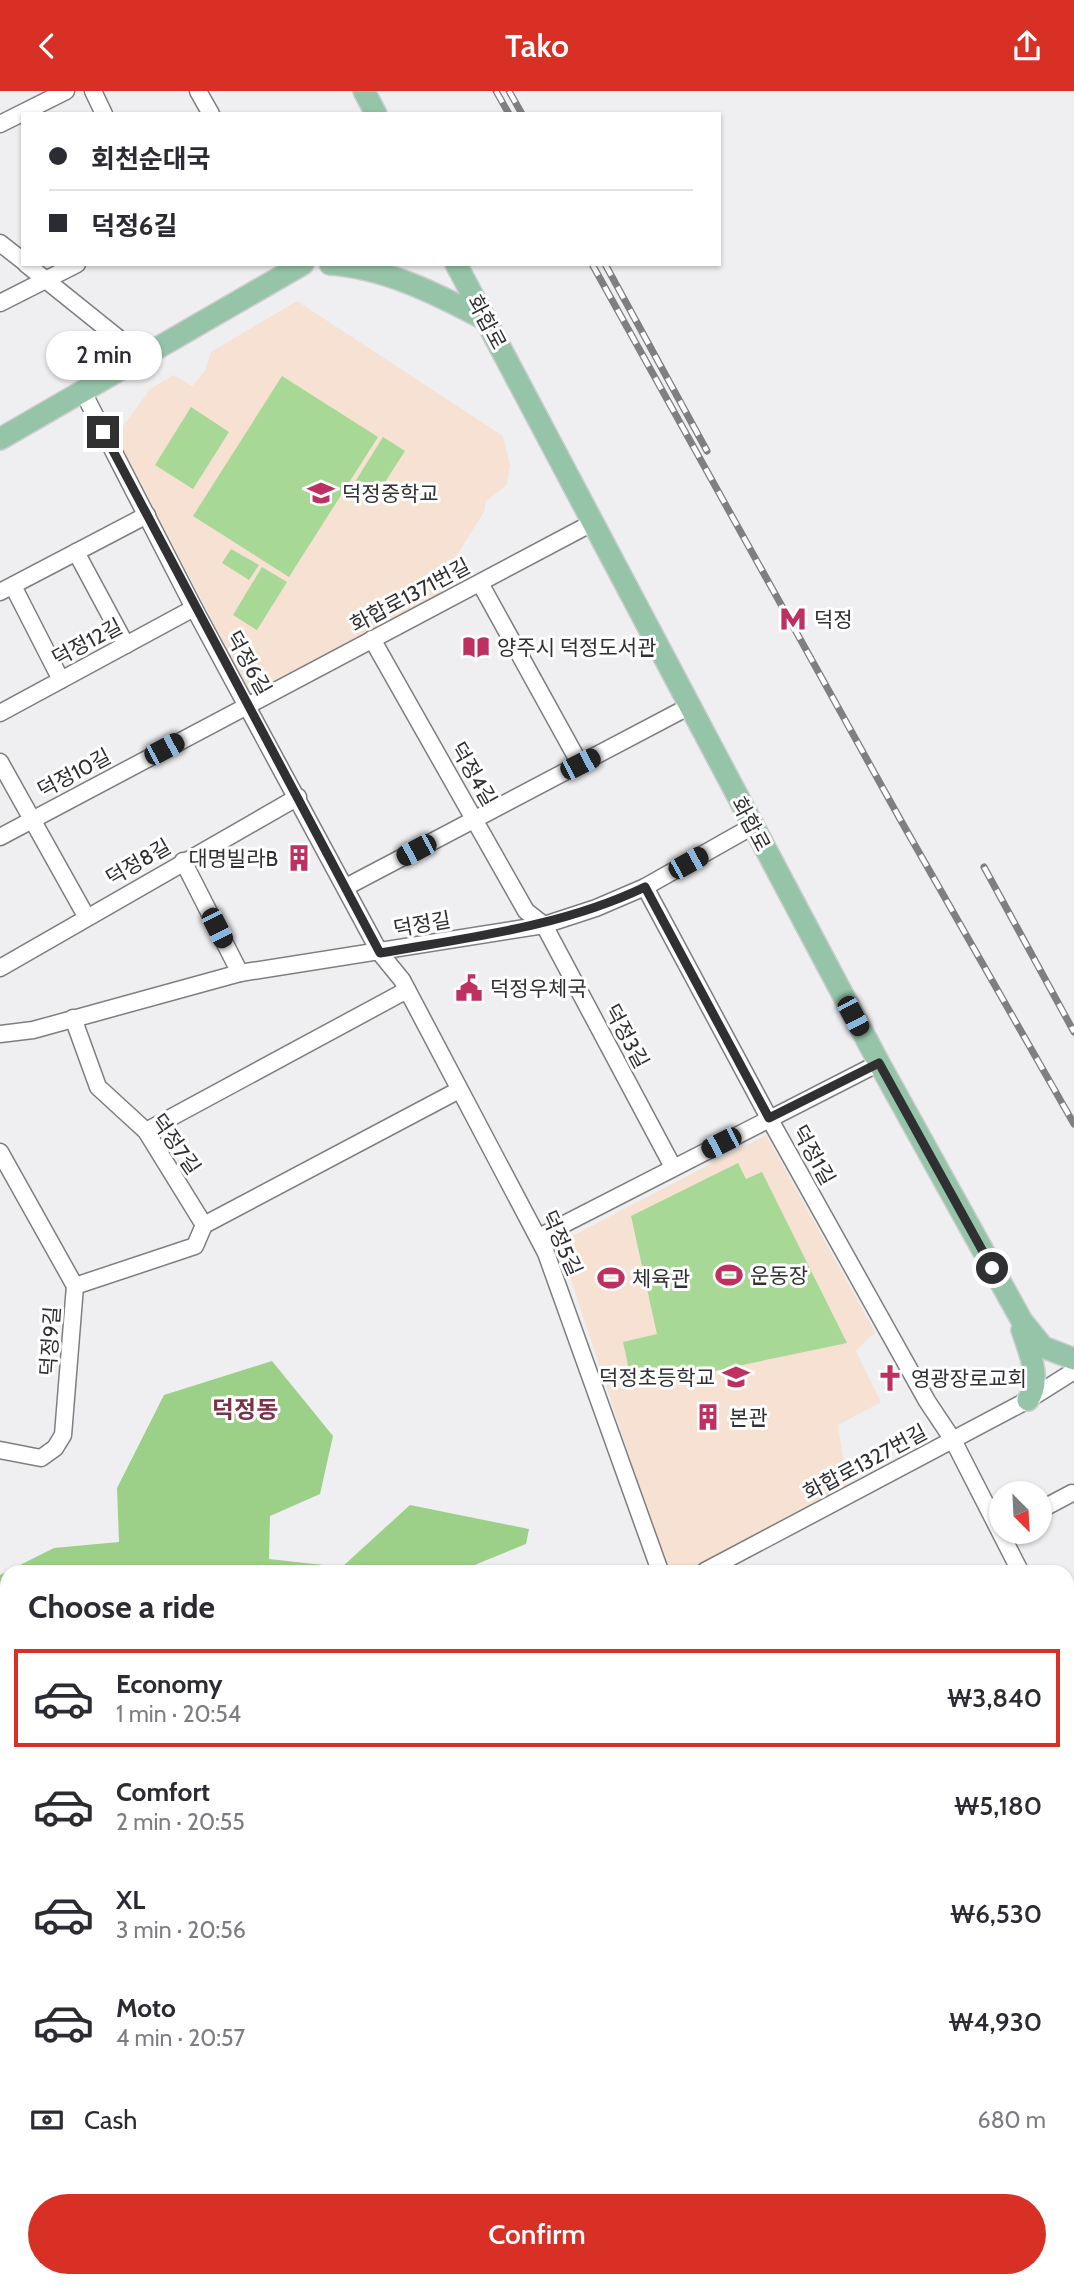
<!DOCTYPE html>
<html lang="en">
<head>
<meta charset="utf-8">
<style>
	:root { --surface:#fff; --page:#f2f2f3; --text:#2b2b33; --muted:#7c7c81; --line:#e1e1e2; --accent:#d93025 }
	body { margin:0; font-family:Cabin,"Noto Sans KR",sans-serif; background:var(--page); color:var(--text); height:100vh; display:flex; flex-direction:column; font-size:26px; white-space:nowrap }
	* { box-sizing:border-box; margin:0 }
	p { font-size:23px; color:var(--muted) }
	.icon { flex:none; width:38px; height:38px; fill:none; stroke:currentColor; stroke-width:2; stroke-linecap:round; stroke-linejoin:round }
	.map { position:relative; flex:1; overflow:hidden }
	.drawer { position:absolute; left:0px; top:1474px; width:1074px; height:723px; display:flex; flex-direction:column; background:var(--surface); border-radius:21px 21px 0 0; box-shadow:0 2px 5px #0004 }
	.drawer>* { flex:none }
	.guide { position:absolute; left:21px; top:21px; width:700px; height:154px; border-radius:0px; box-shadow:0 2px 5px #0004; display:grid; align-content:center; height:154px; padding:0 28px; background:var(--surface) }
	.needle { width:46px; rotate:156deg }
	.buttons { position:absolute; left:989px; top:1390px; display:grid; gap:14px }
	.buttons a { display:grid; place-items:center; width:63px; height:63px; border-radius:50%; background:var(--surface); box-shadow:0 2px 5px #0004; font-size:35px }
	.end { position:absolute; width:32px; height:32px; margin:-16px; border:9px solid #303032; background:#fff; box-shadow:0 0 0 4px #fff }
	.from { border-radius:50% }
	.bubble { position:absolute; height:49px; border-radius:24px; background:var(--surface); box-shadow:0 2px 5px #0004; font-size:23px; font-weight:600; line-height:49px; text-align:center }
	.car { position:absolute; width:21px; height:42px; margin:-21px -10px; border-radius:9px; box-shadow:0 0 5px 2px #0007; background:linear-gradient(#222 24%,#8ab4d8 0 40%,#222 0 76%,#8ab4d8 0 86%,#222 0) }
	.guide b { display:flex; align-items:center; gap:24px; height:66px; font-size:26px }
	.guide b+b { border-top:2px solid var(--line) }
	.guide i { width:18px; height:18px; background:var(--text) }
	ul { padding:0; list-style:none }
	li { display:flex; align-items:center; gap:21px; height:98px; margin:0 14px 10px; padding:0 14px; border:4px solid transparent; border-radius:0px }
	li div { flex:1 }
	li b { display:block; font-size:26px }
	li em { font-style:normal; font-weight:600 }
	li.current { border-color:var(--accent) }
	li>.icon { width:63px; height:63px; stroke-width:1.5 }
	h2 { padding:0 28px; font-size:32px; line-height:84px }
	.pay { display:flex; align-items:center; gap:18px; height:77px; padding:0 28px; font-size:26px }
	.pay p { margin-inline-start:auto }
	.primary-button { display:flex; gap:14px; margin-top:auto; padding:14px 28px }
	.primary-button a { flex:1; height:80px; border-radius:42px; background:var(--accent); color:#fff; font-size:28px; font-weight:600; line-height:80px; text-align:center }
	header { display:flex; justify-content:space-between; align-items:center; height:91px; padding:0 28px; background:var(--accent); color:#fff; font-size:32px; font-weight:600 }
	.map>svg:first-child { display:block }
	.education { fill:#f6e1d3 }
	.green { fill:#a8d895 }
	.forest { fill:#9ccf88 }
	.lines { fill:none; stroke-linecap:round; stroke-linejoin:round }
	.minor-casing { stroke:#7e7e81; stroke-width:19 }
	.major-casing { stroke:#cdcdce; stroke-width:24 }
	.minor { stroke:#fff; stroke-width:16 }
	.major { stroke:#95c4a9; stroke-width:21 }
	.rail-casing { stroke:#7f7f82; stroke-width:7 }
	.rail { stroke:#fff; stroke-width:4.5; stroke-dasharray:13; stroke-linecap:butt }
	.route { stroke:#303032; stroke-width:9 }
	.labels { text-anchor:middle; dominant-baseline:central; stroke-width:6; stroke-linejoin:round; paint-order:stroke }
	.street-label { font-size:21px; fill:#303032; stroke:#fff }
	.poi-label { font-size:21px; fill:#303032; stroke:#fff; text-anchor:start }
	.quarter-label { font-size:24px; font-weight:bold; fill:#793346; stroke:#fff }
</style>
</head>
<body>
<header><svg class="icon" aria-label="back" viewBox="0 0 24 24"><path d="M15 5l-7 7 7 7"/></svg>Tako<svg class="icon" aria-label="share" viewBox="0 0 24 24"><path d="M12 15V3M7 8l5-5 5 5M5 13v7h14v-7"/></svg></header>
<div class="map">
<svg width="1074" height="2195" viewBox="0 0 1074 2195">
	<rect width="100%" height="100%" fill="#efeff2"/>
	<!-- education -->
	<g class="education">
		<polygon points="297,210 503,345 510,374 507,394 486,410 484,421 453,470 441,503 262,601 247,596 116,345 150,298 173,284 192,295 205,280 211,261"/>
		<polygon points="766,1044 875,1241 856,1260 881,1311 838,1334 847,1395 687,1480 667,1480 559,1152"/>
	</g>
	<!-- green -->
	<g class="green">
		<polygon points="282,285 378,346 289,486 193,425"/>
		<polygon points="191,316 229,341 193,398 155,374"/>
		<polygon points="383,346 405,360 371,413 350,399"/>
		<polygon points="231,458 259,474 249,489 222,472"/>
		<polygon points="262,476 287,491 257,539 233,524"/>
		<polygon points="738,1072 746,1088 762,1081 847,1252 633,1297 623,1251 657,1243 631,1125"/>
		<polygon points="205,2189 320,2189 331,2195 200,2195"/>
		<polygon points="461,2189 549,2189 552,2195 452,2195"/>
	</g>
	<!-- forest -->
	<g class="forest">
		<polygon points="272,1270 333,1345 320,1403 270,1425 269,1468 342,1476 410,1414 529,1438 526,1453 460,1480 7,1480 7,1758 0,1769 0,1484 54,1457 119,1451 117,1397 164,1304"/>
		<polygon points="0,1971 7,1994 7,2189 165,2189 176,2195 0,2195"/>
		<polygon points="1074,2087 1074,2195 698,2195 705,2189 1068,2189 1068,2088"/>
	</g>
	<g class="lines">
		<defs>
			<g id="minor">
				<polyline points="93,0 104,23"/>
				<polyline points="198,0 211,23"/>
				<polyline points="0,33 66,0"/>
				<polyline points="0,152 23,170"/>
				<polyline points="26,173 143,267"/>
				<polyline points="0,212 77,173"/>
				<polyline points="83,301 194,517 380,862 402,889 546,1162 660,1480"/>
				<polyline points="76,461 126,554"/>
				<polyline points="480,492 580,673"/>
				<polyline points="13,495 61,589"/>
				<polyline points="0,501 147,424"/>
				<polyline points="372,548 526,820 544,834 673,1076"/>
				<polyline points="0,622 194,517"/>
				<polyline points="0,671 86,825"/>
				<polyline points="0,746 592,432"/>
				<polyline points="183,770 240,882"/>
				<polyline points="346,796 688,616"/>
				<polyline points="645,796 769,1027 927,1310 953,1349 1020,1480"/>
				<polyline points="0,877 298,706"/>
				<polyline points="73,927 98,996 146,1040 204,1134"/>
				<polyline points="0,943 33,939 240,882 544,834 596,817 645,796 753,735"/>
				<polyline points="146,1040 407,899"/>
				<polyline points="0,1061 75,1195 63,1344 55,1357 41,1367 0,1359"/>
				<polyline points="539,1146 879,972"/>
				<polyline points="75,1195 195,1155 204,1134 459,999"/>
				<polyline points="1040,1419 1072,1402"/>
				<polyline points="705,1480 1028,1309 1074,1280"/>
				<polyline points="1068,1541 1074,1537"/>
				<polyline points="1068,1851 1074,1864"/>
				<polyline points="6,1860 7,1860"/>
				<polyline points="1068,1989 1074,1985"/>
				<polyline points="625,2189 628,2195"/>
				<polyline points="679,2195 690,2189"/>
			</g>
			<g id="major">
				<polyline points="364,0 376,23"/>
				<path d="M330,173C386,177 437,203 486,229"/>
				<polyline points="456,173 879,972 1022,1230 1043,1256 1074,1268"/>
				<polyline points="0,348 303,173"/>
				<path d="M1022,1239C1029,1260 1042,1288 1028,1309"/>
			</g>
		</defs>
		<!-- minor casing -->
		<use href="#minor" class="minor-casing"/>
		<!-- major casing -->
		<use href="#major" class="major-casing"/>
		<!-- minor -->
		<use href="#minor" class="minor"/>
		<!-- major -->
		<use href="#major" class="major"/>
		<defs>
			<g id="rail">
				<polyline points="496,0 509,23"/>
				<polyline points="509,0 522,23"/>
				<polyline points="592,173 900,728 1074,1033"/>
				<polyline points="605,173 707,360"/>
				<polyline points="984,776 1074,941"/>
			</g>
		</defs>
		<!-- rail casing -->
		<use href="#rail" class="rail-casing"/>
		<!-- rail -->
		<use href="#rail" class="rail"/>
	</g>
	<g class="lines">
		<!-- route -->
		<path class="route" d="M103,341L380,862C471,846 561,836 645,796L769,1027L879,972L992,1177"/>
	</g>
	<!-- icons -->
	<defs>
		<symbol id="school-bare" viewBox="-9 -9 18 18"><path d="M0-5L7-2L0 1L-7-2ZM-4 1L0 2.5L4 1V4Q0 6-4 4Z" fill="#be3060" stroke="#fff" stroke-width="2.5" paint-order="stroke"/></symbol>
		<symbol id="metro-bare" viewBox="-9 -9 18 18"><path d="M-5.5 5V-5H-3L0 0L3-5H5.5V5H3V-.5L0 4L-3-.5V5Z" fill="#be3060" stroke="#fff" stroke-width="2.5" paint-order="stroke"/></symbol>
		<symbol id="library-bare" viewBox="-9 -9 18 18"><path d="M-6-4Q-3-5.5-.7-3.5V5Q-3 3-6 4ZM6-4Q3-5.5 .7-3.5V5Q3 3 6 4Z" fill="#be3060" stroke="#fff" stroke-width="2.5" paint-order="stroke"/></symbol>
		<symbol id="building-bare" viewBox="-9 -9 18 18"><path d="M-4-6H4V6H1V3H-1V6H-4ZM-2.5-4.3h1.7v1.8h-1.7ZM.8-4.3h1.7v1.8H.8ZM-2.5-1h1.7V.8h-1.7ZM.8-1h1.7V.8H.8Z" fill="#be3060" stroke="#fff" stroke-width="2.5" paint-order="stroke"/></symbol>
		<symbol id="civic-bare" viewBox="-9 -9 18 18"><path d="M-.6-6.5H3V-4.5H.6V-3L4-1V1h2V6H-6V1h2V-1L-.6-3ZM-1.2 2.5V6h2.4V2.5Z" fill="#be3060" stroke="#fff" stroke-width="2.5" paint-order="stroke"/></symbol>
		<symbol id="stadium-bare" viewBox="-9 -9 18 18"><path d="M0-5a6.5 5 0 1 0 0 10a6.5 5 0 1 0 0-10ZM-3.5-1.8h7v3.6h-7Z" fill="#be3060" stroke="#fff" stroke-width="2.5" paint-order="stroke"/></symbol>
		<symbol id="church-bare" viewBox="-9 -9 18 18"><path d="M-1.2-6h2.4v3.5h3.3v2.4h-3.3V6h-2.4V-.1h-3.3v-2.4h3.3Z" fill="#be3060" stroke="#fff" stroke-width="2.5" paint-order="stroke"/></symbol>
	</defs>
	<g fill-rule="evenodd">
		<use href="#school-bare" x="302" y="383" width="38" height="38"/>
		<use href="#metro-bare" x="774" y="509" width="38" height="38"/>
		<use href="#library-bare" x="457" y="537" width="38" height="38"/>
		<use href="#building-bare" x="280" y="748" width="38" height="38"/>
		<use href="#civic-bare" x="450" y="878" width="38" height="38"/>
		<use href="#stadium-bare" x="710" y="1165" width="38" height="38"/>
		<use href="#stadium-bare" x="592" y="1168" width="38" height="38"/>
		<use href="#school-bare" x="717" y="1267" width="38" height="38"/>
		<use href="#church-bare" x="871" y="1268" width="38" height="38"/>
		<use href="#building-bare" x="689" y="1307" width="38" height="38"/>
	</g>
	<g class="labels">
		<!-- street labels -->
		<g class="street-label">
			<text transform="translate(487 231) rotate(62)">화합로</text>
			<text transform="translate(410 504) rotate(-28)">화합로1371번길</text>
			<text transform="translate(87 551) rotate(-28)">덕정12길</text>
			<text transform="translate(249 572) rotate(61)">덕정6길</text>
			<text transform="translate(74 682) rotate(-28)">덕정10길</text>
			<text transform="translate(474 683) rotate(60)">덕정4길</text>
			<text transform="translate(751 733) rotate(62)">화합로</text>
			<text transform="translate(138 771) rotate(-30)">덕정8길</text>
			<text transform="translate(422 833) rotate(-10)">덕정길</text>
			<text transform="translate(627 945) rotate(62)">덕정3길</text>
			<text transform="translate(176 1053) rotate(55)">덕정7길</text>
			<text transform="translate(814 1064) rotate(61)">덕정1길</text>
			<text transform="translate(562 1152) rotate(66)">덕정5길</text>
			<text transform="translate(50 1250) rotate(-86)">덕정9길</text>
			<text transform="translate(865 1371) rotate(-28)">화합로1327번길</text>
		</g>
		<!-- poi labels -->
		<g class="poi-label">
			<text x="342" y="402">덕정중학교</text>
			<text x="814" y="528">덕정</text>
			<text x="497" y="556">양주시 덕정도서관</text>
			<text x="278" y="767" text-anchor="end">대명빌라B</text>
			<text x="490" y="897">덕정우체국</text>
			<text x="750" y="1184">운동장</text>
			<text x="632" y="1187">체육관</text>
			<text x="715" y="1286" text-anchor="end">덕정초등학교</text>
			<text x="911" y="1287">영광장로교회</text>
			<text x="729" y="1326">본관</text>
		</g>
		<!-- quarter labels -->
		<g class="quarter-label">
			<text x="245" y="1318">덕정동</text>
		</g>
	</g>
</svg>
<div class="buttons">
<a><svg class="needle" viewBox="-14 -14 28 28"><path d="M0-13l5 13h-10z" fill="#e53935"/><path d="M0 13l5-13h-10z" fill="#7c7c81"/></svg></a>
</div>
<i class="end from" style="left:992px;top:1177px"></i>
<i class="end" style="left:103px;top:341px"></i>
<div class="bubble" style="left:46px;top:240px;width:116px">2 min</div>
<i class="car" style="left:164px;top:658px;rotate:62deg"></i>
<i class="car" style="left:580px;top:673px;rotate:63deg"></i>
<i class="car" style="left:416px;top:759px;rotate:242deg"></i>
<i class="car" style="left:688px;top:772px;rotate:61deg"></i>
<i class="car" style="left:217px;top:837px;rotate:153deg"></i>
<i class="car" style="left:853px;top:925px;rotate:152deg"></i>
<i class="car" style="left:721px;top:1052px;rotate:243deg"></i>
<div class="guide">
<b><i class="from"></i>회천순대국</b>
<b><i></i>덕정6길</b>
</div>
<section class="drawer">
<h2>Choose a ride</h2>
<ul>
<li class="current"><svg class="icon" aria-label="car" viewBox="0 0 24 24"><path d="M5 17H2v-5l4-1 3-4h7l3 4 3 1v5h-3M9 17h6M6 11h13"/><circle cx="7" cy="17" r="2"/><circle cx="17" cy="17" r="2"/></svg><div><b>Economy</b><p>1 min · 20:54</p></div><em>₩3,840</em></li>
<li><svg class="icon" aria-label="car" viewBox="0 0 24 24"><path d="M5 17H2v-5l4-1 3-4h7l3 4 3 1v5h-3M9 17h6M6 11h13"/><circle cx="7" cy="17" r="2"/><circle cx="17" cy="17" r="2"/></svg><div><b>Comfort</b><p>2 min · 20:55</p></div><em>₩5,180</em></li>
<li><svg class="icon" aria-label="car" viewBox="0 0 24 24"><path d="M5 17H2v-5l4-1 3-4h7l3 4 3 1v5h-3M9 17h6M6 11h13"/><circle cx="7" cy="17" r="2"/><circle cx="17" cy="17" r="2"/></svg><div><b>XL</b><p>3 min · 20:56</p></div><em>₩6,530</em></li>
<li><svg class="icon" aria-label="car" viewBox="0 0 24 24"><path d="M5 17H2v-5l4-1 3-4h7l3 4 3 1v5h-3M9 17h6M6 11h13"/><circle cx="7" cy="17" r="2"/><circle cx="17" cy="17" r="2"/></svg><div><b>Moto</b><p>4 min · 20:57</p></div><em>₩4,930</em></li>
</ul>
<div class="pay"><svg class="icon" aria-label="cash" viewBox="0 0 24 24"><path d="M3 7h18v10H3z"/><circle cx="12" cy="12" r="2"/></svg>Cash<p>680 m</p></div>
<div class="primary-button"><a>Confirm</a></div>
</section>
</div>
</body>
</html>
